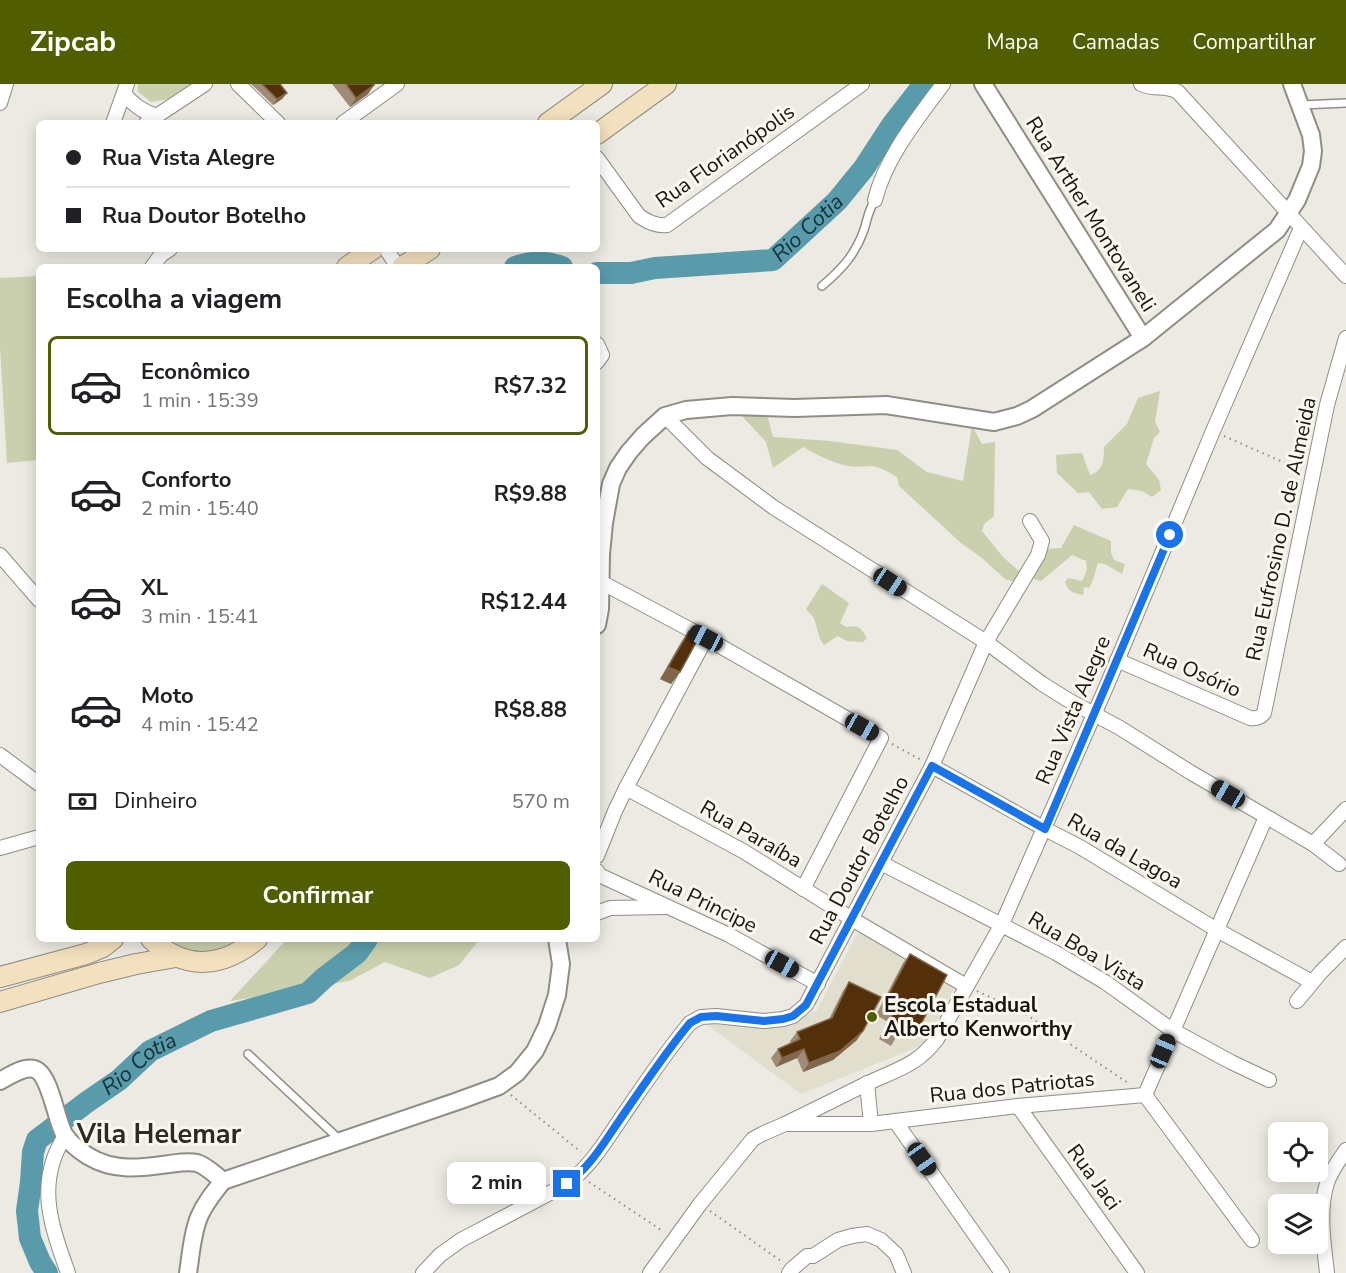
<!DOCTYPE html>
<html lang="pt">
<head>
<meta charset="utf-8">
<style>
	:root { --surface:#fff; --page:#f2f2f2; --text:#202124; --muted:#757577; --line:#e0e0e0; --accent:#505e00 }
	body { margin:0; font-family:"Nunito Sans",sans-serif; background:var(--page); color:var(--text); height:100vh; display:flex; flex-direction:column; font-size:22px; white-space:nowrap }
	* { box-sizing:border-box; margin:0 }
	p { font-size:20px; color:var(--muted) }
	.icon { flex:none; width:33px; height:33px; fill:none; stroke:currentColor; stroke-width:2; stroke-linecap:round; stroke-linejoin:round }
	.map { position:relative; flex:1; overflow:hidden }
	.sheet { position:absolute; left:36px; top:180px; width:564px; height:678px; display:flex; flex-direction:column; background:var(--surface); border-radius:9px; box-shadow:0 3px 15px #0003 }
	.sheet>* { flex:none }
	.banner { position:absolute; left:36px; top:36px; width:564px; height:132px; border-radius:9px; box-shadow:0 3px 15px #0003; display:grid; align-content:center; height:132px; padding:0 30px; background:var(--surface) }
	.controls { position:absolute; left:1268px; top:1038px; display:grid; gap:12px }
	.controls a { display:grid; place-items:center; width:60px; height:60px; border-radius:9px; background:var(--surface); box-shadow:0 3px 15px #0003; font-size:30px }
	.end { position:absolute; width:27px; height:27px; margin:-14px; border:8px solid #1a73e8; background:#fff; box-shadow:0 0 0 3px #fff }
	.from { border-radius:50% }
	.bubble { position:absolute; height:42px; border-radius:9px; background:var(--surface); box-shadow:0 3px 15px #0003; font-size:20px; font-weight:700; line-height:42px; text-align:center }
	.car { position:absolute; width:18px; height:36px; margin:-18px -9px; border-radius:8px; box-shadow:0 0 4px 2px #0007; background:linear-gradient(#222 24%,#8ab4d8 0 40%,#222 0 76%,#8ab4d8 0 86%,#222 0) }
	.banner b { display:flex; align-items:center; gap:21px; height:57px; font-size:22px }
	.banner b+b { border-top:2px solid var(--line) }
	.banner i { width:15px; height:15px; background:var(--text) }
	ul { padding:0; list-style:none }
	li { display:flex; align-items:center; gap:18px; height:99px; margin:0 12px 9px; padding:0 18px; border:3px solid transparent; border-radius:9px }
	li div { flex:1 }
	li b { display:block; font-size:22px }
	li em { font-style:normal; font-weight:700 }
	li.current { border-color:var(--accent) }
	li>.icon { width:54px; height:54px; stroke-width:1.5 }
	h2 { padding:0 30px; font-size:27px; line-height:72px }
	.pay { display:flex; align-items:center; gap:15px; height:66px; padding:0 30px; font-size:22px }
	.pay p { margin-inline-start:auto }
	.action { display:flex; gap:12px; margin-top:auto; padding:12px 30px }
	.action a { flex:1; height:69px; border-radius:9px; background:var(--accent); color:#fff; font-size:24px; font-weight:700; line-height:69px; text-align:center }
	header { display:flex; align-items:center; gap:36px; box-sizing:border-box; height:84px; padding:0 30px; background:var(--accent); color:#fff }
	header strong { font-size:28px }
	nav { display:flex; gap:33px; margin-inline-start:auto; font-size:21px }
	.map>svg:first-child { display:block }
	.built { fill:#e2dece }
	.green { fill:#cad0ad }
	.lines { fill:none; stroke-linecap:round; stroke-linejoin:round }
	.river { stroke:#599bab; stroke-width:22 }
	.service-casing { stroke:#8f8d85; stroke-width:10 }
	.minor-casing { stroke:#8f8d85; stroke-width:16 }
	.tertiary-casing { stroke:#8f8d85; stroke-width:20 }
	.secondary-casing { stroke:#8f8d85; stroke-width:22 }
	.path { stroke:#8d8c86; stroke-width:2; stroke-dasharray:1.5 4.5; stroke-linecap:butt }
	.service { stroke:#fff; stroke-width:7 }
	.minor { stroke:#fff; stroke-width:14 }
	.tertiary { stroke:#fff; stroke-width:16 }
	.secondary { stroke:#f3e0be; stroke-width:20 }
	.wall { fill:#a08c76 }
	.shaded-wall { fill:#81674b }
	.building { fill:#532f0a; stroke:#81674b; stroke-width:1.5 }
	.route { stroke:#1a73e8; stroke-width:8 }
	.poi-dot { fill:#505e00; stroke:#faf7ef; stroke-width:2 }
	.labels { text-anchor:middle; dominant-baseline:central; stroke-width:6; stroke-linejoin:round; paint-order:stroke }
	.street-label { font-size:21px; fill:#171613; stroke:#faf7ef }
	.poi-label { font-size:21px; font-weight:bold; fill:#171613; stroke:#faf7ef; text-anchor:start }
	.water-label { font-size:22px; font-style:italic; fill:#13343c; stroke:#faf7ef }
	.district-label { font-size:27px; font-weight:bold; fill:#2c2a24; stroke:#faf7ef }
</style>
</head>
<body>
<header>
<strong>Zipcab</strong>
<nav><a>Mapa</a><a>Camadas</a><a>Compartilhar</a></nav>
</header>
<div class="map">
<svg width="1346" height="1189" viewBox="0 0 1346 1189">
	<rect width="100%" height="100%" fill="#eceae2"/>
	<!-- built -->
	<polygon class="built" points="860,844 957,900 923,961 801,1010 706,940 728,939 775,941 793,939 817,926"/>
	<!-- green -->
	<g class="green">
		<polygon points="138,0 191,0 175,14 151,18 138,8"/>
		<polygon points="39,192 39,376 7,379 0,263 0,194"/>
		<path d="M1160,307L1155,338L1160,348L1154,354L1146,380L1159,396L1161,406L1152,413L1142,407L1128,405L1117,423L1102,425L1089,408L1078,409L1057,389L1056,371L1082,369L1090,391C1103,387 1104,376 1104,363L1127,340L1138,314Z"/>
		<path d="M741,331H767L773,353L830,357L897,366L927,388L963,397L972,342L982,360L995,358L994,432L984,440L982,447L1003,473L1020,488L1015,498L1005,495L982,474L961,459L899,402L897,393C890,389 879,382 871,382C862,383 856,383 847,382C831,378 817,371 803,363L773,384L766,358Z"/>
		<path d="M1074,441L1111,457V469L1114,476L1125,480L1122,490L1105,480L1098,479C1095,487 1094,496 1089,504L1084,503L1083,511C1074,509 1068,508 1065,498L1068,494L1082,497L1087,486L1086,477L1072,471L1041,497L1028,493L1046,465L1061,464Z"/>
		<path d="M822,500L849,519L840,539L846,543C859,541 860,543 867,554L863,558L847,557L838,552L824,561L820,555L814,534L806,525Z"/>
		<polygon points="165,855 247,855 207,871 186,868"/>
		<polygon points="287,855 479,855 479,856 459,881 430,894 385,878 349,897 230,917"/>
	</g>
	<g class="lines">
		<!-- river -->
		<g class="river">
			<path d="M515,183C532,177 546,177 562,183"/>
			<path id="s1" d="M597,189H631L655,184L773,176L837,117L864,84L892,41L924,0"/>
			<path id="s2" d="M47,1189L40,1178L30,1154L27,1127L31,1098L33,1068L37,1056L87,1018L119,996L150,967L211,937L308,909L324,894L357,869L367,855"/>
		</g>
		<defs>
			<g id="service">
				<polyline points="1301,21 1346,19"/>
				<path d="M822,202C842,185 855,171 864,146C868,133 868,127 875,116"/>
				<polyline points="248,970 340,1056"/>
			</g>
			<g id="minor">
				<polyline points="238,0 278,39"/>
				<path d="M1141,0C1157,7 1163,0 1178,8L1346,192"/>
				<path d="M124,10C134,21 143,28 157,32"/>
				<polyline points="0,19 6,0"/>
				<polyline points="113,39 127,0"/>
				<polyline points="146,39 205,0"/>
				<polyline points="343,39 397,0"/>
				<path d="M597,74L639,132C648,138 656,142 667,141L862,0"/>
				<path d="M875,116C885,74 918,34 943,0"/>
				<polyline points="386,165 398,183"/>
				<polyline points="152,183 161,171 170,165"/>
				<polyline points="597,260 602,271 597,278"/>
				<polyline points="665,332 707,374 773,423 986,558 1041,599 1068,616 1120,644 1190,688 1313,760 1339,780"/>
				<polyline points="0,471 39,516"/>
				<polyline points="601,498 706,554 881,654 803,805"/>
				<path d="M1117,576L1250,634C1256,635 1260,634 1264,629L1327,321L1346,254"/>
				<polyline points="0,671 39,700"/>
				<polyline points="932,682 1045,745 1080,763 1217,846 1312,898"/>
				<polyline points="626,704 743,767 852,835 966,902"/>
				<polyline points="1313,760 1346,725"/>
				<polyline points="0,764 39,753"/>
				<polyline points="597,772 615,727 626,704 706,554"/>
				<polyline points="881,779 1056,869 1105,898 1172,946 1231,978 1269,996"/>
				<polyline points="597,787 599,791 729,851 818,900"/>
				<polyline points="597,829 610,824 665,823"/>
				<polyline points="1297,917 1321,888 1346,863"/>
				<polyline points="867,999 871,1040"/>
				<polyline points="1145,1011 1266,733"/>
				<polyline points="1145,1011 1252,1156"/>
				<polyline points="1018,1022 1137,1189"/>
				<polyline points="895,1037 1002,1189"/>
				<path d="M785,1040C812,1027 838,1014 864,1001C894,986 916,983 937,955L1002,840L1107,601L1213,347L1301,144"/>
				<path d="M65,1052C35,1099 51,1141 68,1189"/>
				<path d="M423,1189L440,1171L461,1156L567,1100C591,1082 605,1058 622,1033C644,1001 665,969 690,939L701,933L716,932L764,937L783,935L793,932L806,921L932,682L986,558L1038,471L1042,457L1030,437"/>
				<polyline points="650,1189 700,1120 753,1055 762,1050 785,1040 871,1040 1018,1022 1145,1011"/>
				<polyline points="789,1189 792,1185 807,1172 813,1172 838,1156 852,1152 867,1150 881,1156 896,1170 904,1189"/>
				<path d="M1327,1189C1324,1160 1318,1128 1327,1099C1331,1087 1339,1076 1346,1066"/>
			</g>
			<g id="tertiary">
				<polyline points="983,0 1143,254"/>
				<polyline points="597,541 600,525 601,470 604,439 611,400 618,384 629,368 643,352 665,332 686,326 732,322 795,324 886,321 994,338 1017,332 1032,325 1143,254 1277,146 1297,116 1311,82 1313,67 1311,51 1292,0"/>
				<path d="M0,997C9,992 24,982 34,985C50,989 56,1036 64,1050C69,1058 80,1067 88,1072C114,1088 141,1084 169,1080C177,1079 188,1077 197,1079C207,1082 215,1091 223,1097"/>
				<polyline points="223,1097 458,1017 499,1002 517,989 535,967 547,942 557,911 561,880 557,855"/>
				<path d="M188,1189C191,1170 192,1150 199,1133C205,1119 214,1108 223,1097"/>
			</g>
			<g id="secondary">
				<polyline points="548,39 602,0"/>
				<polyline points="597,50 666,0"/>
				<polyline points="347,183 373,165"/>
				<polyline points="402,183 430,165"/>
				<path d="M151,855C185,887 222,884 257,855"/>
				<polyline points="0,893 86,870 103,863 113,855"/>
				<polyline points="0,918 99,889 136,880 176,873"/>
			</g>
		</defs>
		<!-- service casing -->
		<use href="#service" class="service-casing"/>
		<!-- minor casing -->
		<use href="#minor" class="minor-casing"/>
		<!-- tertiary casing -->
		<use href="#tertiary" class="tertiary-casing"/>
		<!-- secondary casing -->
		<use href="#secondary" class="secondary-casing"/>
		<!-- path -->
		<g class="path">
			<polyline points="1224,352 1301,386"/>
			<polyline points="892,660 921,676"/>
			<polyline points="977,907 1024,929 1128,999"/>
			<polyline points="511,1011 581,1068"/>
			<polyline points="589,1098 664,1148"/>
			<polyline points="710,1127 781,1177"/>
		</g>
		<!-- service -->
		<use href="#service" class="service"/>
		<!-- minor -->
		<use href="#minor" class="minor"/>
		<!-- tertiary -->
		<use href="#tertiary" class="tertiary"/>
		<!-- secondary -->
		<use href="#secondary" class="secondary"/>
	</g>
	<!-- wall -->
	<g class="wall">
		<polygon points="251,0 280,0 287,9 282,15 273,21"/>
		<polygon points="332,0 374,0 374,1 368,10 350,23"/>
		<polygon points="689,547 680,588 671,600 660,595 680,560"/>
		<polygon points="910,870 920,942 913,952 901,945 891,962 879,955 888,938 876,931 903,879"/>
		<polygon points="849,898 857,956 833,976 803,988 797,974 776,983 771,974 778,965 791,959 790,957 797,948 829,935 843,907"/>
	</g>
	<!-- shaded-wall -->
	<g class="shaded-wall">
		<polygon points="374,1 368,10 350,23 356,14"/>
		<polygon points="287,9 282,15 273,21 277,15"/>
		<polygon points="668,583 680,588 671,600 660,595"/>
		<polygon points="863,947 857,956 833,976 803,988 809,979"/>
		<polygon points="804,965 797,974 776,983 782,974"/>
	</g>
	<!-- building -->
	<g class="building">
		<polygon points="262,0 280,0 287,9 277,15"/>
		<polygon points="346,0 374,0 374,1 356,14"/>
		<polygon points="689,547 699,553 680,588 668,583"/>
		<polygon points="910,870 947,891 920,942 906,935 897,952 885,946 894,928 883,921"/>
		<polygon points="849,898 881,913 863,947 840,967 809,979 804,965 782,974 778,965 800,955 797,948 832,934"/>
	</g>
	<g class="lines">
		<!-- route -->
		<path class="route" d="M567,1100C590,1083 603,1060 619,1037C642,1004 664,970 690,939L701,933L716,932L764,937L783,935L793,932L806,921L932,682L1045,745L1170,451"/>
	</g>
	<!-- markers -->
	<circle class="poi-dot" cx="872" cy="933" r="6"/>
	<g class="labels">
		<!-- street labels -->
		<g class="street-label">
			<text transform="translate(725 72) rotate(-35)">Rua Florianópolis</text>
			<text transform="translate(1091 130) rotate(58)">Rua Arther Montovaneli</text>
			<text transform="translate(1281 445) rotate(-78)">Rua Eufrosino D. de Almeida</text>
			<text transform="translate(1192 586) rotate(24)">Rua Osório</text>
			<text transform="translate(1073 626) rotate(-67)">Rua Vista Alegre</text>
			<text transform="translate(751 750) rotate(30)">Rua Paraíba</text>
			<text transform="translate(1125 767) rotate(30)">Rua da Lagoa</text>
			<text transform="translate(859 776) rotate(-62)">Rua Doutor Botelho</text>
			<text transform="translate(703 817) rotate(26)">Rua Principe</text>
			<text transform="translate(1087 867) rotate(31)">Rua Boa Vista</text>
			<text transform="translate(1012 1003) rotate(-6)">Rua dos Patriotas</text>
			<text transform="translate(1094 1093) rotate(54)">Rua Jaci</text>
		</g>
		<!-- poi labels -->
		<g class="poi-label">
			<text x="884" y="921">Escola Estadual<tspan x="884" dy="24">Alberto Kenworthy</tspan></text>
		</g>
		<!-- water labels -->
		<g class="water-label">
			<text stroke="none"><textPath href="#s1" startOffset="224">Rio Cotia</textPath></text>
			<text stroke="none"><textPath href="#s2" startOffset="266">Rio Cotia</textPath></text>
		</g>
		<!-- district labels -->
		<g class="district-label">
			<text x="159" y="1050">Vila Helemar</text>
		</g>
	</g>
</svg>
<div class="controls">
<a><svg class="icon" aria-label="locate" viewBox="0 0 24 24"><circle cx="12" cy="12" r="6"/><path d="M12 2v4M12 18v4M2 12h4M18 12h4"/></svg></a>
<a><svg class="icon" aria-label="layers" viewBox="0 0 24 24"><path d="M12 4l9 5-9 5-9-5zM3 14l9 5 9-5"/></svg></a>
</div>
<i class="end from" style="left:1170px;top:451px"></i>
<i class="end" style="left:567px;top:1100px"></i>
<div class="bubble" style="left:447px;top:1078px;width:99px">2 min</div>
<i class="car" style="left:890px;top:498px;rotate:123deg"></i>
<i class="car" style="left:706px;top:554px;rotate:298deg"></i>
<i class="car" style="left:862px;top:643px;rotate:119deg"></i>
<i class="car" style="left:1228px;top:710px;rotate:300deg"></i>
<i class="car" style="left:782px;top:880px;rotate:119deg"></i>
<i class="car" style="left:1163px;top:967px;rotate:23deg"></i>
<i class="car" style="left:922px;top:1075px;rotate:145deg"></i>
<div class="banner">
<b><i class="from"></i>Rua Vista Alegre</b>
<b><i></i>Rua Doutor Botelho</b>
</div>
<section class="sheet">
<h2>Escolha a viagem</h2>
<ul>
<li class="current"><svg class="icon" aria-label="car" viewBox="0 0 24 24"><path d="M5 17H2v-5l4-1 3-4h7l3 4 3 1v5h-3M9 17h6M6 11h13"/><circle cx="7" cy="17" r="2"/><circle cx="17" cy="17" r="2"/></svg><div><b>Econômico</b><p>1 min · 15:39</p></div><em>R$7.32</em></li>
<li><svg class="icon" aria-label="car" viewBox="0 0 24 24"><path d="M5 17H2v-5l4-1 3-4h7l3 4 3 1v5h-3M9 17h6M6 11h13"/><circle cx="7" cy="17" r="2"/><circle cx="17" cy="17" r="2"/></svg><div><b>Conforto</b><p>2 min · 15:40</p></div><em>R$9.88</em></li>
<li><svg class="icon" aria-label="car" viewBox="0 0 24 24"><path d="M5 17H2v-5l4-1 3-4h7l3 4 3 1v5h-3M9 17h6M6 11h13"/><circle cx="7" cy="17" r="2"/><circle cx="17" cy="17" r="2"/></svg><div><b>XL</b><p>3 min · 15:41</p></div><em>R$12.44</em></li>
<li><svg class="icon" aria-label="car" viewBox="0 0 24 24"><path d="M5 17H2v-5l4-1 3-4h7l3 4 3 1v5h-3M9 17h6M6 11h13"/><circle cx="7" cy="17" r="2"/><circle cx="17" cy="17" r="2"/></svg><div><b>Moto</b><p>4 min · 15:42</p></div><em>R$8.88</em></li>
</ul>
<div class="pay"><svg class="icon" aria-label="cash" viewBox="0 0 24 24"><path d="M3 7h18v10H3z"/><circle cx="12" cy="12" r="2"/></svg>Dinheiro<p>570 m</p></div>
<div class="action"><a>Confirmar</a></div>
</section>
</div>
</body>
</html>
